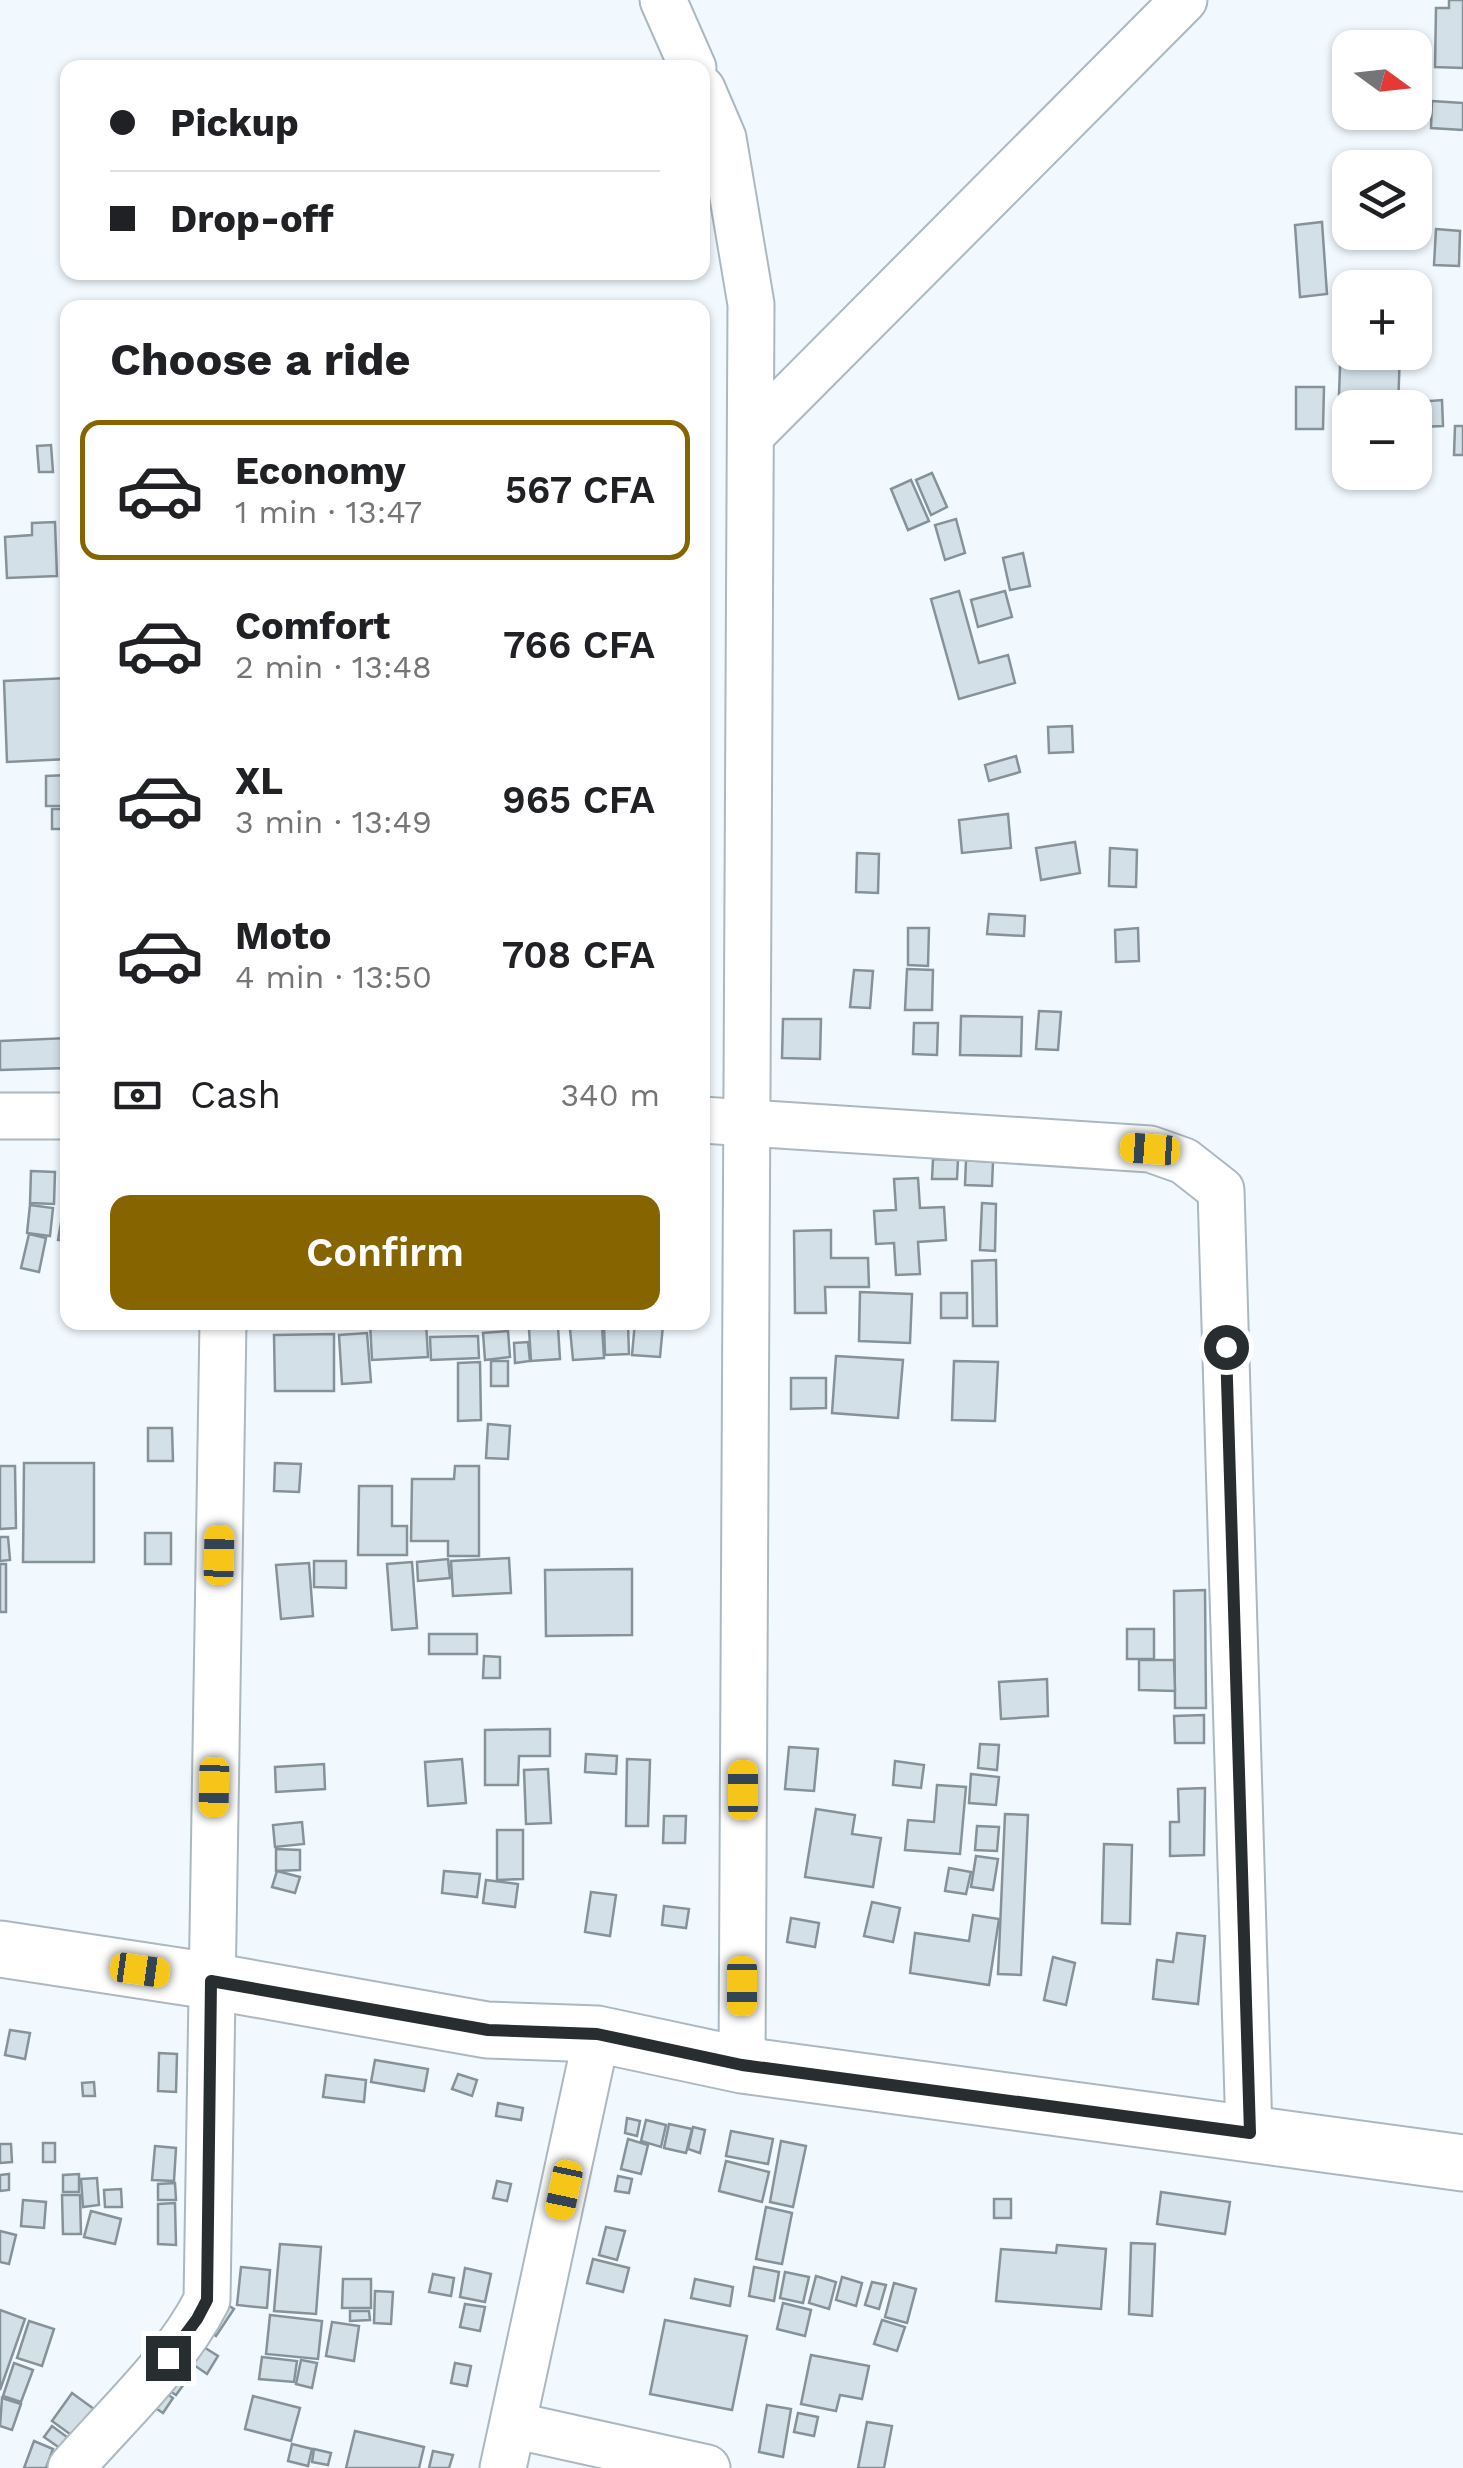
<!DOCTYPE html>
<html lang="en">
<head>
<meta charset="utf-8">
<style>
	:root { --surface:#fff; --page:#f2f2f2; --text:#202124; --muted:#757577; --line:#e0e0e0; --accent:#866400 }
	body { margin:0; font-family:"Work Sans",sans-serif; background:var(--page); color:var(--text); height:100vh; display:flex; flex-direction:column; font-size:38px; white-space:nowrap }
	* { box-sizing:border-box; margin:0 }
	p { font-size:32px; color:var(--muted) }
	.icon { flex:none; width:55px; height:55px; fill:none; stroke:currentColor; stroke-width:2; stroke-linecap:round; stroke-linejoin:round }
	.map { position:relative; flex:1; overflow:hidden }
	.details { position:absolute; left:60px; top:300px; width:650px; height:1030px; display:flex; flex-direction:column; background:var(--surface); border-radius:20px; box-shadow:0 2px 8px #0004 }
	.details>* { flex:none }
	.guide { position:absolute; left:60px; top:60px; width:650px; height:220px; border-radius:20px; box-shadow:0 2px 8px #0004; display:grid; align-content:center; height:220px; padding:0 50px; background:var(--surface) }
	.needle { width:65px; rotate:105deg }
	.fabs { position:absolute; left:1332px; top:30px; display:grid; gap:20px }
	.fabs a { display:grid; place-items:center; width:100px; height:100px; border-radius:20px; background:var(--surface); box-shadow:0 2px 8px #0004; font-size:50px }
	.end { position:absolute; width:45px; height:45px; margin:-22px; border:12px solid #282d30; background:#fff; box-shadow:0 0 0 5px #fff }
	.from { border-radius:50% }
	.car { position:absolute; width:30px; height:60px; margin:-30px -15px; border-radius:12px; box-shadow:0 0 8px 2px #0007; background:linear-gradient(#f5c518 24%,#345 0 40%,#f5c518 0 76%,#345 0 86%,#f5c518 0) }
	.guide b { display:flex; align-items:center; gap:35px; height:95px; font-size:38px }
	.guide b+b { border-top:2px solid var(--line) }
	.guide i { width:25px; height:25px; background:var(--text) }
	ul { padding:0; list-style:none }
	li { display:flex; align-items:center; gap:30px; height:140px; margin:0 20px 15px; padding:0 30px; border:5px solid transparent; border-radius:20px }
	li div { flex:1 }
	li b { display:block; font-size:38px }
	li em { font-style:normal; font-weight:600 }
	li.on { border-color:var(--accent) }
	li>.icon { width:90px; height:90px; stroke-width:1.5 }
	h2 { padding:0 50px; font-size:45px; line-height:120px }
	.pay { display:flex; align-items:center; gap:25px; height:110px; padding:0 50px; font-size:38px }
	.pay p { margin-inline-start:auto }
	.primary-button { display:flex; gap:20px; margin-top:auto; padding:20px 50px }
	.primary-button a { flex:1; height:115px; border-radius:20px; background:var(--accent); color:#fff; font-size:40px; font-weight:600; line-height:115px; text-align:center }
	.map>svg:first-child { display:block }
	.building { fill:#d3e0e8; stroke:#869299; stroke-width:2.5 }
	.lines { fill:none; stroke-linecap:round; stroke-linejoin:round }
	.minor-casing { stroke:#abb8c0; stroke-width:49 }
	.tertiary-casing { stroke:#abb8c0; stroke-width:59 }
	.minor { stroke:#fff; stroke-width:45 }
	.tertiary { stroke:#fff; stroke-width:55 }
	.route { stroke:#282d30; stroke-width:12 }
</style>
</head>
<body>
<div class="map">
<svg width="1463" height="2468" viewBox="0 0 1463 2468">
	<rect width="100%" height="100%" fill="#f1f9fe"/>
	<!-- building -->
	<g class="building">
		<polygon points="1449,0 1463,0 1463,68 1435,67 1436,8 1449,8"/>
		<polygon points="1432,101 1463,103 1463,130 1431,128"/>
		<polygon points="1322,222 1327,294 1300,297 1295,225"/>
		<polygon points="1436,229 1460,231 1459,266 1434,265"/>
		<polygon points="1342,312 1350,312 1350,352 1400,352 1398,408 1350,408 1350,423 1338,422"/>
		<polygon points="1296,387 1324,387 1323,429 1296,429"/>
		<polygon points="1442,400 1443,426 1419,427 1418,402"/>
		<polygon points="1455,426 1463,426 1463,455 1454,455"/>
		<polygon points="1415,427 1418,474 1396,475 1415,472"/>
		<polygon points="51,445 53,472 39,472 37,446"/>
		<polygon points="932,473 947,507 931,515 916,480"/>
		<polygon points="911,480 929,521 908,530 891,489"/>
		<polygon points="956,519 965,553 945,560 935,525"/>
		<polygon points="55,522 57,576 7,578 5,537 32,535 32,523"/>
		<polygon points="1023,553 1030,586 1010,590 1003,558"/>
		<polygon points="959,591 979,663 1008,655 1015,683 959,699 931,599"/>
		<polygon points="1005,591 1012,617 978,627 971,600"/>
		<polygon points="68,678 68,759 7,762 4,681"/>
		<polygon points="1072,726 1073,752 1049,753 1048,727"/>
		<polygon points="1016,756 1020,772 989,781 985,765"/>
		<polygon points="68,775 68,806 46,806 46,776"/>
		<rect x="52" y="809" width="16" height="20"/>
		<polygon points="1008,814 1011,848 962,853 959,820"/>
		<polygon points="1075,842 1080,873 1041,880 1036,848"/>
		<polygon points="1110,848 1137,850 1136,887 1109,886"/>
		<polygon points="857,853 879,854 878,893 856,892"/>
		<polygon points="989,914 1025,916 1024,936 987,934"/>
		<polygon points="908,928 929,928 928,966 908,965"/>
		<polygon points="1138,928 1139,961 1116,962 1115,930"/>
		<polygon points="907,969 933,970 932,1010 905,1010"/>
		<polygon points="854,970 873,971 870,1008 850,1007"/>
		<polygon points="1039,1011 1061,1012 1058,1050 1036,1049"/>
		<polygon points="961,1016 1022,1017 1021,1056 960,1055"/>
		<polygon points="783,1019 821,1019 820,1059 782,1058"/>
		<polygon points="914,1023 938,1023 937,1055 913,1054"/>
		<polygon points="68,1038 68,1068 0,1070 0,1041"/>
		<polygon points="933,1159 958,1160 957,1179 932,1179"/>
		<polygon points="966,1160 993,1162 992,1186 965,1185"/>
		<polygon points="31,1171 55,1172 54,1204 30,1203"/>
		<polygon points="918,1178 920,1208 944,1207 946,1240 918,1242 920,1274 896,1275 894,1243 876,1244 874,1211 896,1210 894,1179"/>
		<polygon points="982,1203 996,1204 995,1251 980,1250"/>
		<polygon points="30,1205 53,1208 50,1236 27,1233"/>
		<polygon points="62,1217 68,1219 68,1241 58,1240"/>
		<polygon points="831,1230 831,1258 868,1258 869,1287 825,1287 826,1313 795,1313 794,1231"/>
		<polygon points="29,1234 46,1238 39,1272 21,1268"/>
		<polygon points="996,1260 997,1326 973,1326 972,1261"/>
		<polygon points="860,1292 912,1294 910,1343 859,1341"/>
		<rect x="941" y="1293" width="26" height="25"/>
		<polygon points="370,1322 426,1322 428,1357 372,1360"/>
		<polygon points="635,1322 663,1325 660,1357 632,1355"/>
		<polygon points="628,1324 629,1354 605,1355 604,1325"/>
		<polygon points="602,1326 604,1358 573,1360 570,1329"/>
		<polygon points="558,1327 560,1359 531,1361 529,1329"/>
		<polygon points="508,1331 510,1357 485,1360 483,1333"/>
		<polygon points="367,1333 371,1382 342,1384 339,1335"/>
		<polygon points="334,1334 334,1391 275,1391 274,1335"/>
		<polygon points="478,1336 479,1358 431,1360 430,1337"/>
		<polygon points="528,1342 530,1361 515,1363 514,1343"/>
		<polygon points="836,1356 903,1360 898,1418 832,1413"/>
		<rect x="491" y="1361" width="17" height="25"/>
		<polygon points="954,1361 998,1362 995,1421 952,1420"/>
		<polygon points="480,1362 481,1420 458,1421 458,1363"/>
		<polygon points="791,1378 826,1378 826,1408 791,1409"/>
		<polygon points="488,1424 510,1426 508,1459 486,1458"/>
		<polygon points="148,1428 172,1428 173,1461 148,1461"/>
		<polygon points="24,1463 94,1463 94,1562 23,1562"/>
		<polygon points="275,1463 301,1464 299,1492 274,1491"/>
		<polygon points="0,1466 15,1466 16,1528 0,1529"/>
		<polygon points="455,1466 479,1466 479,1556 448,1556 448,1541 411,1541 412,1479 454,1479"/>
		<polygon points="359,1486 392,1486 392,1526 407,1526 407,1555 358,1555"/>
		<rect x="145" y="1533" width="26" height="31"/>
		<polygon points="0,1537 8,1537 10,1560 0,1561"/>
		<polygon points="509,1558 511,1593 453,1596 451,1561"/>
		<polygon points="448,1559 450,1578 418,1581 417,1562"/>
		<polygon points="314,1561 346,1561 346,1588 314,1587"/>
		<polygon points="412,1562 417,1628 392,1630 387,1564"/>
		<polygon points="309,1563 313,1616 281,1619 276,1565"/>
		<rect x="0" y="1564" width="6" height="48"/>
		<polygon points="632,1569 632,1635 546,1636 545,1570"/>
		<polygon points="1205,1590 1206,1708 1175,1708 1174,1591"/>
		<rect x="1127" y="1629" width="27" height="30"/>
		<rect x="429" y="1634" width="48" height="20"/>
		<polygon points="484,1656 500,1657 500,1678 483,1678"/>
		<polygon points="1139,1660 1174,1660 1175,1691 1139,1690"/>
		<polygon points="1047,1679 1048,1716 1001,1719 999,1682"/>
		<polygon points="1204,1715 1204,1743 1175,1743 1174,1716"/>
		<polygon points="550,1729 550,1756 519,1756 518,1785 485,1785 485,1730"/>
		<polygon points="980,1744 999,1745 997,1770 978,1768"/>
		<polygon points="789,1747 818,1749 814,1791 785,1789"/>
		<polygon points="586,1754 617,1756 616,1774 585,1772"/>
		<polygon points="462,1759 466,1803 428,1806 425,1762"/>
		<polygon points="627,1759 650,1760 648,1826 626,1826"/>
		<polygon points="895,1761 924,1765 921,1788 893,1785"/>
		<polygon points="324,1764 325,1789 276,1792 275,1767"/>
		<polygon points="548,1769 551,1823 526,1824 524,1770"/>
		<polygon points="971,1774 999,1777 996,1805 969,1803"/>
		<polygon points="937,1785 966,1787 960,1854 905,1850 908,1820 934,1822"/>
		<polygon points="1205,1788 1204,1855 1170,1856 1170,1822 1179,1822 1178,1789"/>
		<polygon points="816,1809 855,1815 852,1834 881,1838 873,1887 805,1877"/>
		<polygon points="1005,1814 1028,1815 1021,1975 998,1974"/>
		<polygon points="664,1816 686,1816 685,1843 663,1843"/>
		<polygon points="302,1822 304,1844 275,1847 273,1825"/>
		<polygon points="977,1826 999,1827 997,1851 975,1850"/>
		<polygon points="497,1830 523,1830 523,1879 497,1880"/>
		<polygon points="1104,1844 1132,1845 1130,1924 1102,1923"/>
		<polygon points="276,1849 300,1850 300,1870 276,1871"/>
		<polygon points="976,1856 998,1859 993,1890 971,1887"/>
		<polygon points="949,1868 971,1872 966,1894 945,1891"/>
		<polygon points="277,1871 300,1877 295,1893 272,1887"/>
		<polygon points="444,1871 480,1874 477,1897 442,1893"/>
		<polygon points="486,1880 518,1884 515,1907 483,1903"/>
		<polygon points="591,1892 616,1895 610,1936 585,1932"/>
		<polygon points="872,1902 900,1908 893,1942 864,1936"/>
		<polygon points="664,1906 689,1909 686,1928 662,1925"/>
		<polygon points="973,1915 999,1919 989,1985 910,1973 915,1933 969,1941"/>
		<polygon points="791,1918 819,1923 815,1947 787,1942"/>
		<polygon points="1177,1933 1205,1936 1198,2004 1153,1999 1157,1960 1173,1962"/>
		<polygon points="1053,1957 1075,1963 1066,2005 1044,2000"/>
		<polygon points="10,2030 30,2033 25,2059 5,2055"/>
		<polygon points="159,2053 177,2054 176,2092 158,2091"/>
		<polygon points="375,2060 428,2069 424,2091 371,2082"/>
		<polygon points="458,2074 477,2080 472,2096 452,2089"/>
		<polygon points="326,2075 366,2080 364,2102 323,2097"/>
		<polygon points="94,2082 95,2096 83,2096 82,2083"/>
		<polygon points="498,2103 523,2108 521,2120 496,2116"/>
		<polygon points="627,2118 640,2121 637,2136 625,2133"/>
		<polygon points="646,2120 666,2125 661,2147 641,2141"/>
		<polygon points="669,2124 692,2129 686,2153 664,2148"/>
		<polygon points="693,2127 705,2130 700,2153 688,2149"/>
		<polygon points="731,2131 773,2139 768,2164 726,2156"/>
		<polygon points="628,2139 648,2145 641,2174 621,2169"/>
		<polygon points="781,2141 806,2146 793,2207 770,2202"/>
		<rect x="43" y="2143" width="12" height="19"/>
		<polygon points="0,2144 11,2144 12,2162 0,2163"/>
		<polygon points="155,2146 176,2148 174,2181 152,2180"/>
		<polygon points="726,2161 769,2172 762,2202 719,2191"/>
		<polygon points="9,2174 9,2190 0,2191 0,2175"/>
		<polygon points="79,2174 79,2192 63,2192 63,2175"/>
		<polygon points="618,2176 632,2179 629,2193 615,2191"/>
		<polygon points="97,2178 99,2205 83,2207 81,2179"/>
		<polygon points="497,2181 511,2184 507,2201 493,2198"/>
		<polygon points="175,2183 176,2200 158,2200 158,2184"/>
		<polygon points="121,2189 122,2207 105,2207 104,2190"/>
		<polygon points="1161,2192 1230,2202 1225,2234 1157,2224"/>
		<polygon points="62,2195 80,2195 81,2234 63,2234"/>
		<rect x="994" y="2199" width="17" height="19"/>
		<polygon points="23,2200 46,2202 44,2228 21,2226"/>
		<polygon points="175,2203 176,2245 158,2244 158,2204"/>
		<polygon points="766,2207 792,2213 782,2264 756,2259"/>
		<polygon points="91,2211 121,2219 115,2244 84,2237"/>
		<polygon points="606,2227 625,2231 617,2260 599,2255"/>
		<polygon points="0,2231 16,2235 9,2264 0,2262"/>
		<polygon points="1131,2243 1155,2244 1152,2316 1129,2314"/>
		<polygon points="280,2244 321,2247 316,2314 274,2311"/>
		<polygon points="1057,2245 1106,2249 1101,2309 996,2301 1001,2249 1056,2253"/>
		<polygon points="593,2259 629,2268 623,2292 587,2283"/>
		<polygon points="241,2267 270,2270 267,2308 237,2305"/>
		<polygon points="754,2267 779,2272 774,2301 749,2296"/>
		<polygon points="465,2268 491,2274 485,2302 460,2297"/>
		<polygon points="785,2272 809,2277 803,2303 780,2298"/>
		<polygon points="433,2274 454,2278 451,2296 429,2292"/>
		<polygon points="816,2276 836,2282 829,2309 809,2303"/>
		<polygon points="842,2277 862,2283 856,2306 836,2300"/>
		<polygon points="343,2279 371,2279 371,2308 342,2308"/>
		<polygon points="695,2279 733,2287 730,2306 691,2298"/>
		<polygon points="872,2282 886,2285 879,2309 865,2305"/>
		<polygon points="894,2283 916,2289 907,2323 885,2317"/>
		<polygon points="375,2291 393,2292 391,2324 374,2323"/>
		<polygon points="218,2299 234,2309 216,2336 201,2326"/>
		<polygon points="783,2303 811,2310 805,2336 777,2329"/>
		<polygon points="465,2304 485,2307 480,2331 460,2327"/>
		<polygon points="0,2310 25,2319 0,2390"/>
		<polygon points="350,2311 369,2311 370,2320 350,2321"/>
		<polygon points="270,2315 322,2321 318,2359 266,2354"/>
		<polygon points="665,2320 747,2336 732,2410 650,2394"/>
		<polygon points="882,2320 905,2327 897,2351 874,2344"/>
		<polygon points="29,2321 54,2329 42,2366 17,2358"/>
		<polygon points="332,2322 359,2326 354,2361 326,2356"/>
		<polygon points="202,2346 218,2356 207,2374 191,2363"/>
		<polygon points="811,2355 869,2366 862,2399 840,2395 836,2411 801,2404"/>
		<polygon points="262,2357 297,2361 294,2382 259,2379"/>
		<polygon points="301,2360 317,2363 312,2388 296,2384"/>
		<polygon points="14,2363 33,2370 21,2402 3,2396"/>
		<polygon points="455,2363 471,2366 467,2386 451,2383"/>
		<polygon points="175,2364 191,2374 176,2395 160,2385"/>
		<polygon points="158,2388 173,2398 163,2413 148,2403"/>
		<polygon points="72,2393 94,2409 74,2437 52,2421"/>
		<polygon points="253,2396 300,2408 291,2441 245,2429"/>
		<polygon points="2,2398 21,2404 12,2430 0,2426"/>
		<polygon points="767,2405 791,2409 783,2457 759,2452"/>
		<polygon points="798,2413 818,2417 814,2436 794,2432"/>
		<polygon points="867,2422 892,2426 884,2468 858,2468"/>
		<polygon points="52,2426 71,2440 64,2451 44,2437"/>
		<polygon points="355,2431 424,2447 419,2468 346,2468"/>
		<polygon points="34,2441 53,2449 46,2468 24,2468"/>
		<polygon points="292,2444 312,2449 308,2466 288,2461"/>
		<polygon points="314,2449 331,2453 328,2465 312,2462"/>
		<polygon points="433,2451 453,2455 449,2468 429,2468"/>
	</g>
	<g class="lines">
		<defs>
			<g id="minor">
				<polyline points="663,0 693,68"/>
				<polyline points="702,89 723,138 751,304 742,2065"/>
				<polyline points="751,435 1184,0"/>
				<polyline points="0,1116 68,1116"/>
				<polyline points="702,1120 1150,1149 1184,1161 1221,1190 1249,2133"/>
				<polyline points="513,2425 707,2468"/>
				<path d="M71,2468C117,2415 175,2363 207,2300L223,1322"/>
				<polyline points="503,2468 597,2034"/>
			</g>
			<polyline id="tertiary" points="0,1949 211,1981 487,2030 597,2034 742,2065 1463,2163"/>
		</defs>
		<!-- minor casing -->
		<use href="#minor" class="minor-casing"/>
		<!-- tertiary casing -->
		<use href="#tertiary" class="tertiary-casing"/>
		<!-- minor -->
		<use href="#minor" class="minor"/>
		<!-- tertiary -->
		<use href="#tertiary" class="tertiary"/>
	</g>
	<g class="lines">
		<!-- route -->
		<polyline class="route" points="168,2358 197,2319 207,2300 211,1981 488,2030 597,2034 742,2065 1250,2133 1226,1347"/>
	</g>
</svg>
<div class="fabs">
<a><svg class="needle" viewBox="-14 -14 28 28"><path d="M0-13l5 13h-10z" fill="#e53935"/><path d="M0 13l5-13h-10z" fill="#757577"/></svg></a>
<a><svg class="icon" aria-label="layers" viewBox="0 0 24 24"><path d="M12 4l9 5-9 5-9-5zM3 14l9 5 9-5"/></svg></a>
<a>+</a>
<a>−</a>
</div>
<i class="end from" style="left:1226px;top:1347px"></i>
<i class="end" style="left:168px;top:2358px"></i>
<i class="car" style="left:1150px;top:1149px;rotate:274deg"></i>
<i class="car" style="left:219px;top:1555px;rotate:1deg"></i>
<i class="car" style="left:214px;top:1787px;rotate:181deg"></i>
<i class="car" style="left:743px;top:1790px;rotate:0deg"></i>
<i class="car" style="left:140px;top:1970px;rotate:98deg"></i>
<i class="car" style="left:742px;top:1986px;rotate:180deg"></i>
<i class="car" style="left:564px;top:2190px;rotate:192deg"></i>
<div class="guide">
<b><i class="from"></i>Pickup</b>
<b><i></i>Drop-off</b>
</div>
<section class="details">
<h2>Choose a ride</h2>
<ul>
<li class="on"><svg class="icon" aria-label="car" viewBox="0 0 24 24"><path d="M5 17H2v-5l4-1 3-4h7l3 4 3 1v5h-3M9 17h6M6 11h13"/><circle cx="7" cy="17" r="2"/><circle cx="17" cy="17" r="2"/></svg><div><b>Economy</b><p>1 min · 13:47</p></div><em>567 CFA</em></li>
<li><svg class="icon" aria-label="car" viewBox="0 0 24 24"><path d="M5 17H2v-5l4-1 3-4h7l3 4 3 1v5h-3M9 17h6M6 11h13"/><circle cx="7" cy="17" r="2"/><circle cx="17" cy="17" r="2"/></svg><div><b>Comfort</b><p>2 min · 13:48</p></div><em>766 CFA</em></li>
<li><svg class="icon" aria-label="car" viewBox="0 0 24 24"><path d="M5 17H2v-5l4-1 3-4h7l3 4 3 1v5h-3M9 17h6M6 11h13"/><circle cx="7" cy="17" r="2"/><circle cx="17" cy="17" r="2"/></svg><div><b>XL</b><p>3 min · 13:49</p></div><em>965 CFA</em></li>
<li><svg class="icon" aria-label="car" viewBox="0 0 24 24"><path d="M5 17H2v-5l4-1 3-4h7l3 4 3 1v5h-3M9 17h6M6 11h13"/><circle cx="7" cy="17" r="2"/><circle cx="17" cy="17" r="2"/></svg><div><b>Moto</b><p>4 min · 13:50</p></div><em>708 CFA</em></li>
</ul>
<div class="pay"><svg class="icon" aria-label="cash" viewBox="0 0 24 24"><path d="M3 7h18v10H3z"/><circle cx="12" cy="12" r="2"/></svg>Cash<p>340 m</p></div>
<div class="primary-button"><a>Confirm</a></div>
</section>
</div>
</body>
</html>
